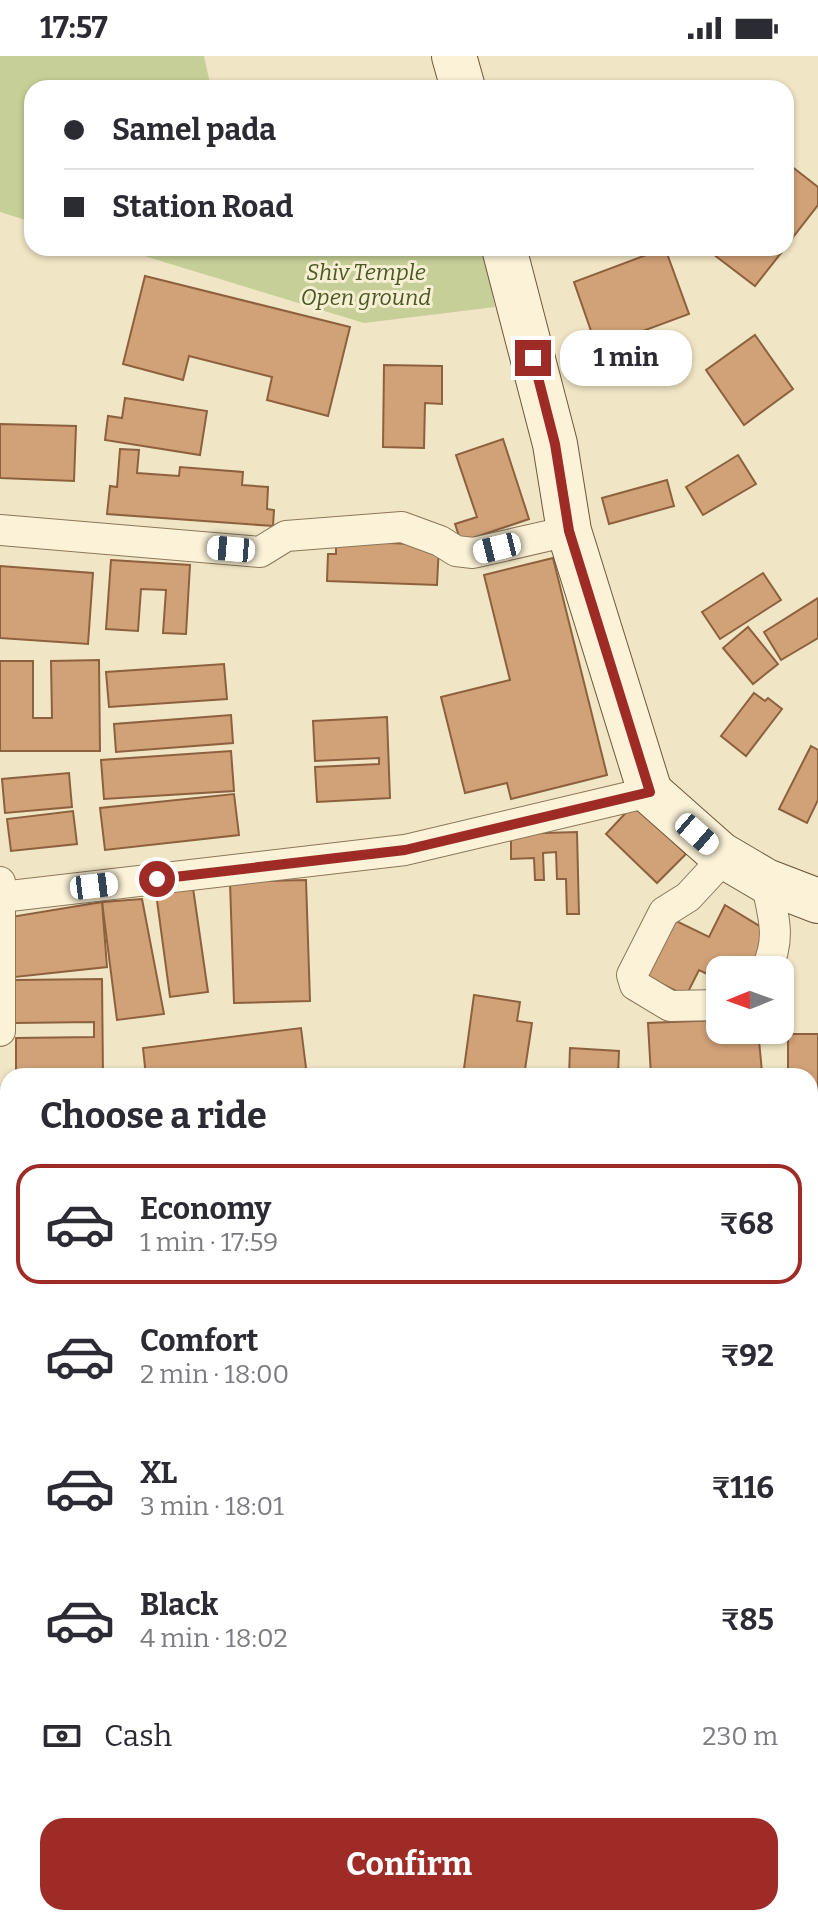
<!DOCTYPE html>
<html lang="en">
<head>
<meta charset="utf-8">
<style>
	:root { --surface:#fff; --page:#f7f7f7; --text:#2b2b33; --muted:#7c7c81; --line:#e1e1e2; --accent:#9e2b26 }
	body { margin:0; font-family:Bitter,serif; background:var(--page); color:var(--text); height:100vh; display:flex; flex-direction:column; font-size:30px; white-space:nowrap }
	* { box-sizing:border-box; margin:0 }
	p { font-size:26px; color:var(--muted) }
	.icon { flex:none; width:44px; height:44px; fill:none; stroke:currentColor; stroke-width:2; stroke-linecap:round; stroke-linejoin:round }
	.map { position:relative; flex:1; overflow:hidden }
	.details { position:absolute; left:0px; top:1012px; width:818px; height:858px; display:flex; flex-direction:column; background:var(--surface); border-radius:24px 24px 0 0; box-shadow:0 2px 6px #0004 }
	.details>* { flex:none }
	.hud { position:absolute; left:24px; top:24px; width:770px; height:176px; border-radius:24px; box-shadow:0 2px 6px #0004; display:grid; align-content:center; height:176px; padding:0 40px; background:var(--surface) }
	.needle { width:52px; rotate:269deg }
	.buttons { position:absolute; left:706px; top:900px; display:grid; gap:16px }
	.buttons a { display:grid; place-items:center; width:88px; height:88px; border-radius:16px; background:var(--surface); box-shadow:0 2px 6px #0004; font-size:40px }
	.end { position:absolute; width:36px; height:36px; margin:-18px; border:10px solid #9e2b26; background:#fff; box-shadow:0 0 0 4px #fff }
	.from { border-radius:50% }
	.bubble { position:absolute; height:56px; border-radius:24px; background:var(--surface); box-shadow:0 2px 6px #0004; font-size:26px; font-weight:700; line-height:56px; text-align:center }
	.car { position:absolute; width:24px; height:48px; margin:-24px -12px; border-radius:10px; box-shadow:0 0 6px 2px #0007; background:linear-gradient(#fff 24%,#345 0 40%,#fff 0 76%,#345 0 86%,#fff 0) }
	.hud b { display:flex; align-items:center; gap:28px; height:76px; font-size:30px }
	.hud b+b { border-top:2px solid var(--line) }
	.hud i { width:20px; height:20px; background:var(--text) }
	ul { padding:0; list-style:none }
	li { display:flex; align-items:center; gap:24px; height:120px; margin:0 16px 12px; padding:0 24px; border:4px solid transparent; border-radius:24px }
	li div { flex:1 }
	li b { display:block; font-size:30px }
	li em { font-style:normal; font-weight:700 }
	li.current { border-color:var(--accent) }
	li>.icon { width:72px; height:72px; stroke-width:1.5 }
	h2 { padding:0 40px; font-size:36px; line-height:96px }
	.pay { display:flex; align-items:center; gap:20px; height:88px; padding:0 40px; font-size:30px }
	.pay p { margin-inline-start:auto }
	.primary-button { display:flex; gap:16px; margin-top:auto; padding:16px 40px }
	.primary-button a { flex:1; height:92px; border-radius:24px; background:var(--accent); color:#fff; font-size:32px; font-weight:700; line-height:92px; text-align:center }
	.status { display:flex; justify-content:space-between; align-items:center; height:56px; padding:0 40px; background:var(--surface); direction:ltr }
	.status svg { height:22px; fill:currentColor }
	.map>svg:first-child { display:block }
	.green { fill:#c6cf97 }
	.building { fill:#d1a178; stroke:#8d613e; stroke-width:2 }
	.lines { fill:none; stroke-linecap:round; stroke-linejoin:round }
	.minor-casing { stroke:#8c7759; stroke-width:32 }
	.secondary-casing { stroke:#6e583c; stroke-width:46 }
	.minor { stroke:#fbf2d8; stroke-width:30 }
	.secondary { stroke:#fbf2d8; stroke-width:44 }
	.route { stroke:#9e2b26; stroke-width:10 }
	.labels { text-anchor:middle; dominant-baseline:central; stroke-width:6; stroke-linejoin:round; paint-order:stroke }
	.park-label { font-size:22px; font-style:italic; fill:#495923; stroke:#f7efd4 }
</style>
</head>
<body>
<div class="status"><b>17:57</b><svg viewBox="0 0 49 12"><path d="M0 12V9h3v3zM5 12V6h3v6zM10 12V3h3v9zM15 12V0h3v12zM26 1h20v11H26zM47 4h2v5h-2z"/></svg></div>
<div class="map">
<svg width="818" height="1869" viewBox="0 0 818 1869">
	<rect width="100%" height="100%" fill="#f0e5c4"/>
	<!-- green -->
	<g class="green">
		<polygon points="0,0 204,0 211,32 32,32 32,166 0,156"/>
		<polygon points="118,192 483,192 495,251 364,267"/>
	</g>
	<!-- building -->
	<g class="building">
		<polygon points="786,106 818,131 818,149 786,190"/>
		<polygon points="665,192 689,258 597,292 574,226"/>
		<polygon points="712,192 785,192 755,230 709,195"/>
		<polygon points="145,220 350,271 328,360 267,344 272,321 189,300 183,324 123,308"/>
		<polygon points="755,279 793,333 744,369 706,314"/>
		<polygon points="384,309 442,310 442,348 425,347 424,392 383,391"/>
		<polygon points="125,342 207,355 200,399 105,384 108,360 122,362"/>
		<polygon points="0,368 76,370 74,425 0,422"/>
		<polygon points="503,383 529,463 461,486 455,468 477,461 456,399"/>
		<polygon points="120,393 139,394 137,417 179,420 180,411 243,416 242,429 268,431 267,453 274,454 273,470 107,458 110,430 117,431"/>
		<polygon points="738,399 756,428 703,459 686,431"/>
		<polygon points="667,424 674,450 609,468 602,442"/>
		<polygon points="336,485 439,489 437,529 327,525 328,498 336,498"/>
		<polygon points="553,502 607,719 511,743 507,727 465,737 441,641 510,624 484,519"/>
		<polygon points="111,504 190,509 186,578 163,577 166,534 141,533 138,575 106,573"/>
		<polygon points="0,510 93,517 88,588 0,582"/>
		<polygon points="763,517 781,544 720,583 702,556"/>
		<polygon points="818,542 818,582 781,604 764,576"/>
		<polygon points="748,571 778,608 753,628 723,592"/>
		<polygon points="99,604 100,695 0,695 0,605 33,605 33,662 52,662 51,605"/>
		<polygon points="224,608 227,643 109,651 106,616"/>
		<polygon points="754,637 765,645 768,642 782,653 746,700 721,680"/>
		<polygon points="231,659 233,687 116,696 114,668"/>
		<polygon points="387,661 390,742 317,746 315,711 379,708 379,702 315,705 313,665"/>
		<polygon points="811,690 818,694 818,744 807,767 779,753"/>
		<polygon points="231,695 234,735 104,743 101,704"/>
		<polygon points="69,717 72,751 5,757 2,723"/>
		<polygon points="234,738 239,779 105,794 100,752"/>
		<polygon points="634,748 686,798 657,827 606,778"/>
		<polygon points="73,755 77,788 11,795 7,763"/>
		<polygon points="577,776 579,858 567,858 566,823 557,823 556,796 543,797 544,824 535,824 534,802 511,803 511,778"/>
		<polygon points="306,824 310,945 234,947 230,826"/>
		<polygon points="193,832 208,936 170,941 156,837"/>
		<polygon points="142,843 164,958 117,964 102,846"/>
		<polygon points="102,846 107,911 15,921 11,861"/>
		<polygon points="725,849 771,877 756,914 720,914 720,924 699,914 686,940 640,917 668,861 709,881"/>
		<polygon points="102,923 103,1020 16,1020 16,982 94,981 94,966 15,967 15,924"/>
		<polygon points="474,939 520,946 517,965 532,967 524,1020 463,1020"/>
		<polygon points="720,964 720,974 758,974 762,1016 651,1020 648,967"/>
		<polygon points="301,972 307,1020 146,1020 143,992"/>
		<polygon points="788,978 818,978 818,1040 810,1039 810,1020 788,1020"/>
		<polygon points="570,992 619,995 618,1020 569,1020"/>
		<polygon points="818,1124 818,1254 810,1254 810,1127"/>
		<polygon points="810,1261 811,1280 818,1280 818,1344 810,1344"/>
		<rect x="0" y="1616" width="8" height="36"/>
		<rect x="0" y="1661" width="8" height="77"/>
		<polygon points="8,1740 8,1767 0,1768 0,1741"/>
		<polygon points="0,1804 8,1804 8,1862 21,1862 21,1869 0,1869"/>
		<rect x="74" y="1862" width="46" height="7"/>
		<rect x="147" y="1862" width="41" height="7"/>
	</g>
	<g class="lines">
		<defs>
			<g id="minor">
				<polyline points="0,474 260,496 286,480 402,471 440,485 456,495 473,497 569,475"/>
				<polyline points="0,826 0,975"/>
				<polyline points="1,841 405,794 650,736"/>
				<path d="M766,914C782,882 773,859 766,825"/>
				<polyline points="720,949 670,950 635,929 632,919 664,856 688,841 713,814 723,800"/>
				<polyline points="810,1115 818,1112"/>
				<polyline points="810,1469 818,1469"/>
				<polyline points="810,1518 810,1591"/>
				<polyline points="0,1600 8,1600"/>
				<polyline points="257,1869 257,1862"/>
				<polyline points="279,1869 279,1862"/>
				<polyline points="301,1869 301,1862"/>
			</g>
			<g id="secondary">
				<polyline points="454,0 463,32"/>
				<polyline points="504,192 555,388 569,475 650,736 720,798 766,825 818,845"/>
			</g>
		</defs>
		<!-- minor casing -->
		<use href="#minor" class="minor-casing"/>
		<!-- secondary casing -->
		<use href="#secondary" class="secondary-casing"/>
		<!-- minor -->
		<use href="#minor" class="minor"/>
		<!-- secondary -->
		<use href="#secondary" class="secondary"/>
	</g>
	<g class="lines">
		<!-- route -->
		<polyline class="route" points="157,823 405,794 650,736 569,475 555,388 533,302"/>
	</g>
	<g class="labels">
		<!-- park labels -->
		<g class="park-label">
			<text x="366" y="216">Shiv Temple<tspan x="366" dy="25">Open ground</tspan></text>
		</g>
	</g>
</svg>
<div class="buttons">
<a><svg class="needle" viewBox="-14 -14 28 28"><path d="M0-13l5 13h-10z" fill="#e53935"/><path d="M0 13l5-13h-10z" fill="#7c7c81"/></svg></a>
</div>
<i class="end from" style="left:157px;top:823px"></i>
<i class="end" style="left:533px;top:302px"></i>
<div class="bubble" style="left:560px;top:274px;width:132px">1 min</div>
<i class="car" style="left:497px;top:492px;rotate:256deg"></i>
<i class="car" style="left:231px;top:493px;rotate:275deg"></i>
<i class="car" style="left:697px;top:778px;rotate:131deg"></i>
<i class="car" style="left:94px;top:830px;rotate:83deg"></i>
<div class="hud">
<b><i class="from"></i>Samel pada</b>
<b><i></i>Station Road</b>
</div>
<section class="details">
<h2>Choose a ride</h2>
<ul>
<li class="current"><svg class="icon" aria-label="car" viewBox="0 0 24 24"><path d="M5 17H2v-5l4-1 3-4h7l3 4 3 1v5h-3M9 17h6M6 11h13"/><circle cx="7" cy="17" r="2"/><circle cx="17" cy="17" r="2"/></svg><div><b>Economy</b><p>1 min · 17:59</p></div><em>₹68</em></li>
<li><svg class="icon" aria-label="car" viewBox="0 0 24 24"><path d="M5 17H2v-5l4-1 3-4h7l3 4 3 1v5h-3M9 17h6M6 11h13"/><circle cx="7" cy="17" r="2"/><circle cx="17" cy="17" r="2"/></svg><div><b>Comfort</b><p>2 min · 18:00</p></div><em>₹92</em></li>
<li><svg class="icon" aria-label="car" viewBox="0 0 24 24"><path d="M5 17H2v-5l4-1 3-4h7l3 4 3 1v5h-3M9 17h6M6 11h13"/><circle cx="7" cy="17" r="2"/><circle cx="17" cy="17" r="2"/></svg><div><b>XL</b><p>3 min · 18:01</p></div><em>₹116</em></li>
<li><svg class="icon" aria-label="car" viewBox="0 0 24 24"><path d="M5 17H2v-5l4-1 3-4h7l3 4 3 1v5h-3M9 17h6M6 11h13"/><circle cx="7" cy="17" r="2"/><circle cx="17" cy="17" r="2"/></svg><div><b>Black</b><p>4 min · 18:02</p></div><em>₹85</em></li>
</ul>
<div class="pay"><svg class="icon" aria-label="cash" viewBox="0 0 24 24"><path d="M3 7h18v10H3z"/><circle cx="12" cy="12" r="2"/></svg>Cash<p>230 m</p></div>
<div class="primary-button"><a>Confirm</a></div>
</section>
</div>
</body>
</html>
